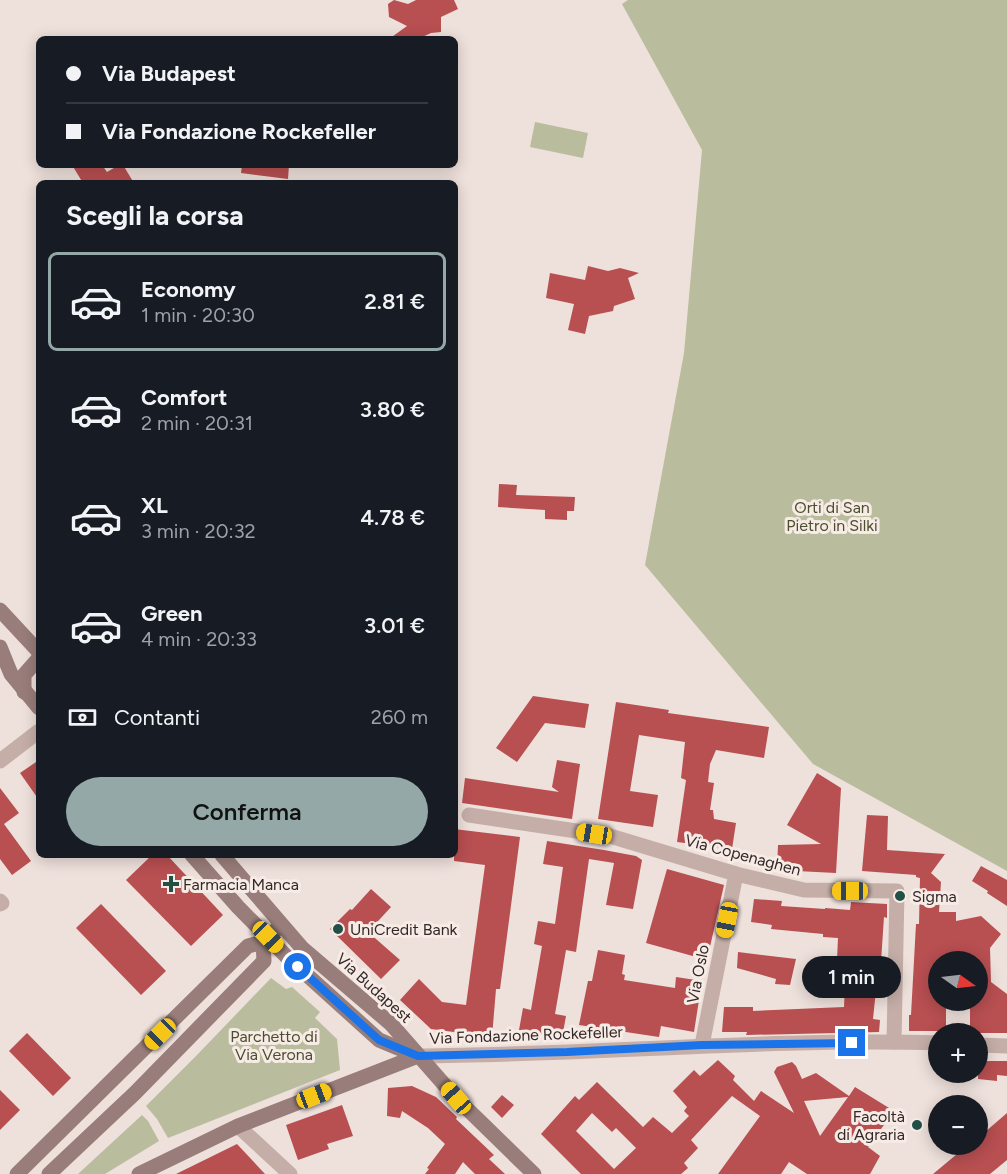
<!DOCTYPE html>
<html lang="it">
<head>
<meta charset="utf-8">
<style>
	:root { --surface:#171b24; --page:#20242c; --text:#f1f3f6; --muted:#9ea1a6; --line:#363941; --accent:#94a9a7 }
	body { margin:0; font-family:Figtree,sans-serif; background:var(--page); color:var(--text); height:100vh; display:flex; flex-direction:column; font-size:22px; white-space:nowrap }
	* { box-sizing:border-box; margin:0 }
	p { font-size:20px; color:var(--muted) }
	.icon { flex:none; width:33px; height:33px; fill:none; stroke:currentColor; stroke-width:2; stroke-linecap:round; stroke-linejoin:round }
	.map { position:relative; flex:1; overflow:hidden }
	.panel { position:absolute; left:36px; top:180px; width:422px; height:678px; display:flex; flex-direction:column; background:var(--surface); border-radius:9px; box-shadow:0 3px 15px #0003 }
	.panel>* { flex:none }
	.hud { position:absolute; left:36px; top:36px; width:422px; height:132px; border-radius:9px; box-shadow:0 3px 15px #0003; display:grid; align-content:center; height:132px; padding:0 30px; background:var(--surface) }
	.needle { width:39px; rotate:104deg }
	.tools { position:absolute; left:928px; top:951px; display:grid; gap:12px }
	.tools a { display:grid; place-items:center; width:60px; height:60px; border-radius:50%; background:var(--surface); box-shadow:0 3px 15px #0003; font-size:30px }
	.end { position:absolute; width:27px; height:27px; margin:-14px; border:8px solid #1a73e8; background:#fff; box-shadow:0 0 0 3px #fff }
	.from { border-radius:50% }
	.bubble { position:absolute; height:42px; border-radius:21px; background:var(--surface); box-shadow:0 3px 15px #0003; font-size:20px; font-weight:600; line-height:42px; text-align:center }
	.car { position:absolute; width:18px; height:36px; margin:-18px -9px; border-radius:8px; box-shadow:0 0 4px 2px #0007; background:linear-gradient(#f5c518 24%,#345 0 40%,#f5c518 0 76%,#345 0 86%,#f5c518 0) }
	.hud b { display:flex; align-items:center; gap:21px; height:57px; font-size:22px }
	.hud b+b { border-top:2px solid var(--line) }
	.hud i { width:15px; height:15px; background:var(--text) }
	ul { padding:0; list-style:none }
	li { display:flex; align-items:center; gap:18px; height:99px; margin:0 12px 9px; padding:0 18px; border:3px solid transparent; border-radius:9px }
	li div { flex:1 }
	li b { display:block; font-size:22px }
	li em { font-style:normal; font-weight:600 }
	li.on { border-color:var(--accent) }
	li>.icon { width:54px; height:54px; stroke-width:1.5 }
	h2 { padding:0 30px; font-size:27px; line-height:72px }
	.pay { display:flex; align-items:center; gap:15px; height:66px; padding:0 30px; font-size:22px }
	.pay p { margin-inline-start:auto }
	.button { display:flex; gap:12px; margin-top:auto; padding:12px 30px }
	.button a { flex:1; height:69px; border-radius:36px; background:var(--accent); color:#111; font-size:24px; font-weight:600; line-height:69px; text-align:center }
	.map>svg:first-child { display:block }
	.green { fill:#b9bc9d }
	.building { fill:#b84f51; fill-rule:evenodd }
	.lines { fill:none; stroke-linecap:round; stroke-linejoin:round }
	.street { stroke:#c5aea8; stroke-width:15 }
	.secondary { stroke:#987d7a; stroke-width:15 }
	.route { stroke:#1a73e8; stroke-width:8 }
	.poi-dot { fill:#224f46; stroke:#f7ebe6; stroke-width:2 }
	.labels { text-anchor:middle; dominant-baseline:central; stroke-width:6; stroke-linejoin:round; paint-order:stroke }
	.park-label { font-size:16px; fill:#4b4e2e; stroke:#f7ebe6 }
	.street-label { font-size:16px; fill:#332827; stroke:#f7ebe6 }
	.poi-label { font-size:16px; fill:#332827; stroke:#f7ebe6; text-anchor:start }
</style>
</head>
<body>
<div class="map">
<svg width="1007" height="1174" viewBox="0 0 1007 1174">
	<rect width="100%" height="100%" fill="#eee0db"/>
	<!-- green -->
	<g class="green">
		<polygon points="628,0 1007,0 1007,871 813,764 645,565 684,353 702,150 622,4"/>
		<polygon points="535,122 588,133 583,158 530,147"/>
		<polygon points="271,978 286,989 292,987 320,1012 315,1018 337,1039 340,1070 168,1138 157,1119 146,1106 197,1055"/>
		<polygon points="142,1115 148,1121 159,1141 105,1174 78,1174"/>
	</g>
	<!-- building -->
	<g class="building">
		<polygon points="394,0 408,4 416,0 454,0 458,9 441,17 441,32 431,33 418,39 389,39 407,26 389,17 388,4"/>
		<polygon points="72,165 102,165 107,172 119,165 123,165 134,183 83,183"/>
		<polygon points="242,165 289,165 288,179 241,173"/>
		<polygon points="588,266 608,271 620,268 639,273 628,278 635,299 614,306 613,311 589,316 585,334 568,330 574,304 546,298 550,273 585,280"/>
		<polygon points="499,484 517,485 516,495 575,497 574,511 567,511 567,520 545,519 545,510 498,507"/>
		<polygon points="533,696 589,704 585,728 545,723 517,762 496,748"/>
		<polygon points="616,702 669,710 668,713 769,727 764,758 716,750 710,764 708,782 714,783 710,810 713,810 714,819 736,823 732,849 677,842 686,780 681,778 685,742 639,735 630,791 658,795 653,827 598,819"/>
		<polygon points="39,760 39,800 20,773"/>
		<polygon points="557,760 580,764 572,819 462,803 465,778 559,792 552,787"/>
		<polygon points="817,773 841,788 836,873 777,870 778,845 821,844 787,825"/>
		<polygon points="0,788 19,813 4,824 31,861 12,875 0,859"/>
		<polygon points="867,815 888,816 887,850 945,854 931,873 941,882 939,912 956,912 956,921 981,916 1001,934 990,948 991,982 1007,994 1007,1033 970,1033 970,1000 978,1000 978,962 939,962 939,1000 946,1000 946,1031 909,1031 909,1015 911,1015 916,924 919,924 920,878 916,877 916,875 862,871"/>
		<polygon points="454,829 520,837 500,989 496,989 492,1037 431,1029 400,1000 419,979 442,1002 466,1005 485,865 454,861"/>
		<polygon points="547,841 604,850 636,856 642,860 633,909 606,905 614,863 589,859 576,952 566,950 555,1014 566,1016 562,1038 519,1030 523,1008 531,1010 542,946 534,944 538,921 555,924 563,867 543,864"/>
		<polygon points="152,855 167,855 223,915 191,946 126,880"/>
		<polygon points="981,866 1007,880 1007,906 987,893 988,891 972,881"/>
		<polygon points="667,869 724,885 707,960 646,943"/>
		<polygon points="371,889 391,907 368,932 400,960 381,979 330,929 350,909 352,910"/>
		<polygon points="754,899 782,901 781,906 825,909 825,908 850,910 851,902 887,904 887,918 884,917 879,991 876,990 873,1019 880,1020 879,1032 746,1035 747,1032 722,1032 724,1007 753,1007 753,1011 844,1007 845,984 836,982 838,938 823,937 823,934 771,929 772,925 751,922"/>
		<polygon points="101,904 166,971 141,995 76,928"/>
		<polygon points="598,950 625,955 622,974 625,975 624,980 675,988 676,977 702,981 694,1032 661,1026 659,1037 579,1025 588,981 592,981"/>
		<polygon points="738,952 796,959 790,985 775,984 776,979 737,968"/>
		<polygon points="27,1033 71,1078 53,1096 9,1051"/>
		<path d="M718,1060L735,1076L733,1080L754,1101L761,1091L794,1113L774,1072L777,1067L792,1062L796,1066L802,1079L816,1073L849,1096L855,1087L894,1111L868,1147L880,1156L870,1174H807L789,1162L781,1174H718L760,1116L732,1096L691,1140L698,1148L684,1163L688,1168L681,1174H581L541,1134L575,1096L579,1100L597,1082L643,1127L653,1117L672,1133L689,1116L684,1111L687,1107L673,1091L694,1070L700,1076ZM848,1097L820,1136L804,1101ZM592,1113L612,1132L616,1128L636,1148L614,1169L576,1131Z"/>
		<polygon points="978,1061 1007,1061 1007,1076 997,1075 997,1081 978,1079"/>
		<polygon points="412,1086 436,1097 457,1117 456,1119 494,1155 489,1159 505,1174 475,1174 463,1162 455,1174 425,1174 429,1169 427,1168 445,1144 428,1128 402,1111 400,1118 387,1116 388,1088"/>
		<polygon points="0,1090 20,1110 0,1130"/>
		<polygon points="502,1095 514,1105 502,1118 491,1107"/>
		<polygon points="342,1105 353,1136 327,1144 329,1149 298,1160 286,1125"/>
		<polygon points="1007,1113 1007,1160 990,1174 933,1174 969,1144 978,1144 978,1138"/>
		<polygon points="237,1144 265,1174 176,1174"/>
	</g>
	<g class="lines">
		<!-- street -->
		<g class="street">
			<polyline points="0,761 39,731"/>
			<polyline points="469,815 610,836 736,874 804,890 897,891 894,1042"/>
			<polyline points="0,901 2,903 0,904"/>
			<polyline points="702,1045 736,874"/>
			<polyline points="978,1045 1007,1046"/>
			<path d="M418,1056C592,1055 765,1038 939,1043"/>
			<polyline points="238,1126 290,1174"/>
		</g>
		<!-- secondary -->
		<g class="secondary">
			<polyline points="0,610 39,652"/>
			<polyline points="0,647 11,674 39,708"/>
			<polyline points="24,692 24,675 39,658"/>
			<polyline points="192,855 238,907 286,956 379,1040 415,1055"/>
			<polyline points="222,855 302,948 391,1024 456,1098 534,1174"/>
			<polyline points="17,1174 248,946 263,942 281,925"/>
			<polyline points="49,1174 135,1093 264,961 263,942"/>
			<polyline points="139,1174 238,1126 418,1056"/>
		</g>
	</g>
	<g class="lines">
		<!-- route -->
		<polyline class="route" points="298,967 379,1040 418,1056 567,1052 702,1045 852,1043"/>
	</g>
	<!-- markers -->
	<g class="poi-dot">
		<path d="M168 875h6v6h6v6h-6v6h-6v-6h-6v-6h6z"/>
		<circle cx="900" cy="896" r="6"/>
		<circle cx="338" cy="929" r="6"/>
		<circle cx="917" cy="1125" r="6"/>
	</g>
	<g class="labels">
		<!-- park labels -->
		<g class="park-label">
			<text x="832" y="507">Orti di San<tspan x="832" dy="18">Pietro in Silki</tspan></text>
			<text x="274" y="1036">Parchetto di<tspan x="274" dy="18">Via Verona</tspan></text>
		</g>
		<!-- street labels -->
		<g class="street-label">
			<text transform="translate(743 855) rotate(15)">Via Copenaghen</text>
			<text transform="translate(698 974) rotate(-79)">Via Oslo</text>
			<text transform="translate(374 988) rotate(42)">Via Budapest</text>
			<text transform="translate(526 1035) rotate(-2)">Via Fondazione Rockefeller</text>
		</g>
		<!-- poi labels -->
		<g class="poi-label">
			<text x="183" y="884">Farmacia Manca</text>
			<text x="912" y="896">Sigma</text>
			<text x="350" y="929">UniCredit Bank</text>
			<text x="905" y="1116" text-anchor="end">Facoltà<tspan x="905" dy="18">di Agraria</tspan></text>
		</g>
	</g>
</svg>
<div class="tools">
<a><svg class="needle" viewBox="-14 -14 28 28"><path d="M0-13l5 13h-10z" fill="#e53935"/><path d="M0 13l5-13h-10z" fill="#9ea1a6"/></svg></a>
<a>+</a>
<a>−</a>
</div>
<i class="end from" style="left:298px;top:967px"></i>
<i class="end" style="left:852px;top:1043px"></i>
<div class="bubble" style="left:802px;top:956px;width:99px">1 min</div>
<i class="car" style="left:594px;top:834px;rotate:279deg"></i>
<i class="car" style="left:850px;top:891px;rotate:270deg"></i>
<i class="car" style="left:727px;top:920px;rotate:191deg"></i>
<i class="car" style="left:268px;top:937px;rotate:136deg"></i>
<i class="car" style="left:160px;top:1034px;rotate:225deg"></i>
<i class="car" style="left:314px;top:1096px;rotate:69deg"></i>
<i class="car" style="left:456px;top:1098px;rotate:319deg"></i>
<div class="hud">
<b><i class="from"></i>Via Budapest</b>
<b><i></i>Via Fondazione Rockefeller</b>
</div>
<section class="panel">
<h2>Scegli la corsa</h2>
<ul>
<li class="on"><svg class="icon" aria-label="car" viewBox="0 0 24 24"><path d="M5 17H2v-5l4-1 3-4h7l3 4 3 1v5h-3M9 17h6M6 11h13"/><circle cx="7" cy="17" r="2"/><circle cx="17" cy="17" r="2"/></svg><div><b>Economy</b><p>1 min · 20:30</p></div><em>2.81 €</em></li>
<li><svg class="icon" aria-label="car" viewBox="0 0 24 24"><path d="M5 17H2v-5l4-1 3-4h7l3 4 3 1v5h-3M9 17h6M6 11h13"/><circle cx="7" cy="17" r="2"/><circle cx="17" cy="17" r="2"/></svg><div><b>Comfort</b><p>2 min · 20:31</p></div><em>3.80 €</em></li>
<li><svg class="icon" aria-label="car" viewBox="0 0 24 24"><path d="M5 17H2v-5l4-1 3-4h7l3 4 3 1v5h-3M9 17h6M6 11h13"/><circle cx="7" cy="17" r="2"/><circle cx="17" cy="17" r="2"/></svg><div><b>XL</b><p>3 min · 20:32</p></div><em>4.78 €</em></li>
<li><svg class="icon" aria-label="car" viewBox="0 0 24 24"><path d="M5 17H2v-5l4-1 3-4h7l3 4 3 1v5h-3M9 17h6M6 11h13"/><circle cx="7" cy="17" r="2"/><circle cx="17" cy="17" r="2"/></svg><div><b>Green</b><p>4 min · 20:33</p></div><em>3.01 €</em></li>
</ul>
<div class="pay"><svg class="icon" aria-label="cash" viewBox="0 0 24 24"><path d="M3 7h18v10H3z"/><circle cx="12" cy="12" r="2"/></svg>Contanti<p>260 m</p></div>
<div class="button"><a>Conferma</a></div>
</section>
</div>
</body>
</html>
